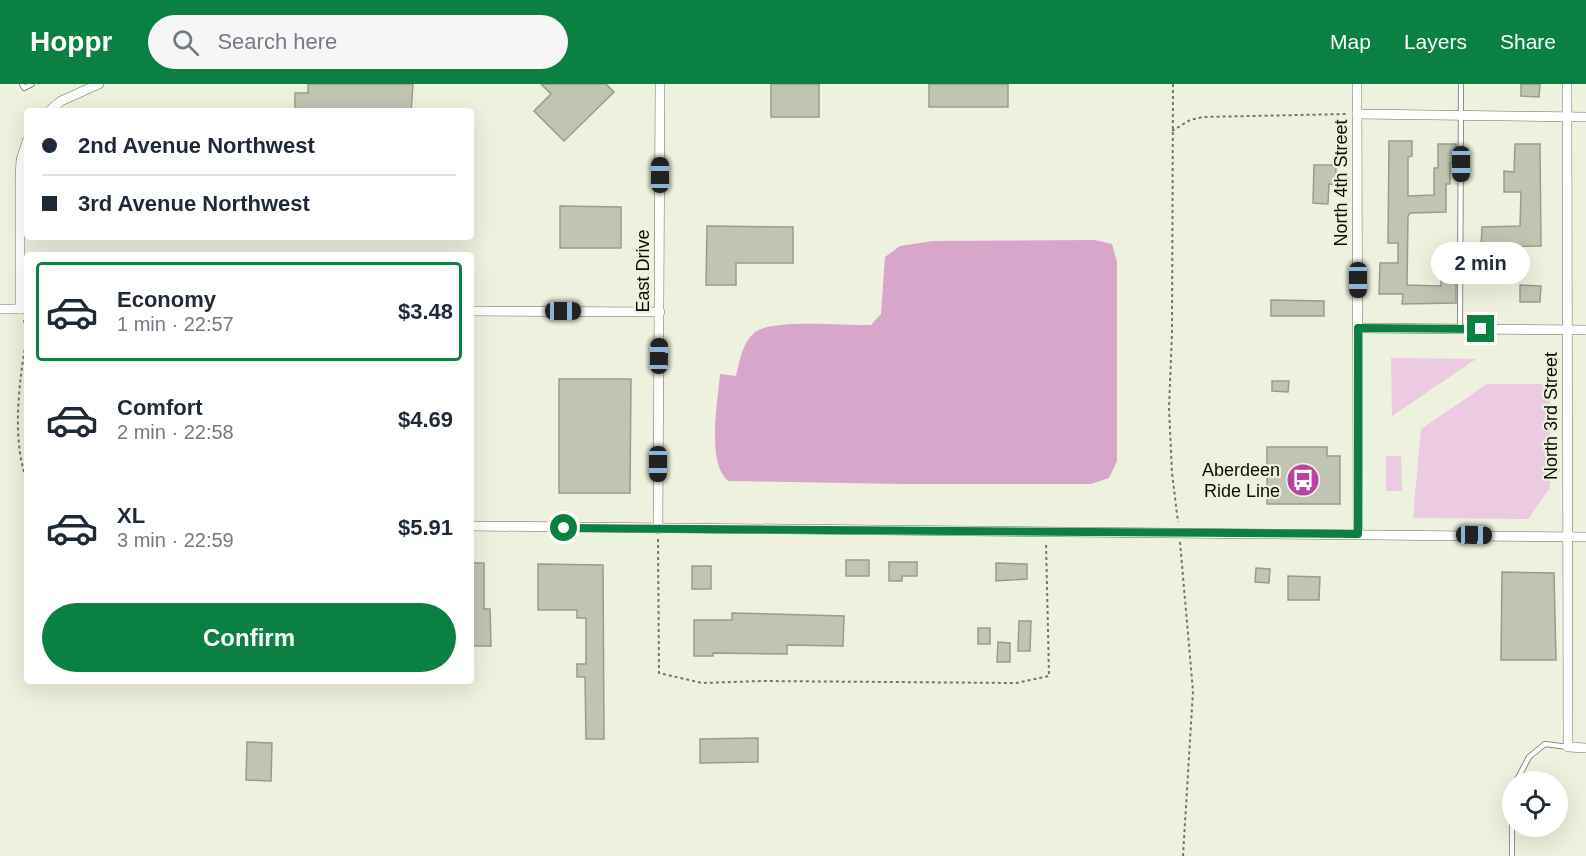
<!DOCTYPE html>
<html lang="en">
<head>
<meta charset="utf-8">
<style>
	:root { --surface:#fff; --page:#f6f6f7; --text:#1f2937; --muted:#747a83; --line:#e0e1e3; --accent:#0b8043 }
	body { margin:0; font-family:Arial,sans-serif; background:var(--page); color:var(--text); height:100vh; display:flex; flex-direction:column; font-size:22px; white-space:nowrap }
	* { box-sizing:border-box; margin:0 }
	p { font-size:20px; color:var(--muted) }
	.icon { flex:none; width:33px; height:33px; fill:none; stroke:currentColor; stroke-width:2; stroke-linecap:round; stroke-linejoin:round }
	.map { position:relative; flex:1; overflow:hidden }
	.drawer { position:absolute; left:24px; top:168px; width:450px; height:432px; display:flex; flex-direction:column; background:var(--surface); border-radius:6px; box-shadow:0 6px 24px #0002 }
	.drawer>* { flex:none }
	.top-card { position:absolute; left:24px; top:24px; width:450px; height:132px; border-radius:6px; box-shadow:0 6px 24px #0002; display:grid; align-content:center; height:132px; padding:0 18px; background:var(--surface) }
	.fabs { position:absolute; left:1502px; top:687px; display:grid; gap:12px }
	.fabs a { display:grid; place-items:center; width:66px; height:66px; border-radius:50%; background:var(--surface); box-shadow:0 6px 24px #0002; font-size:30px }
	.end { position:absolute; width:27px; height:27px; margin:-14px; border:8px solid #0b8043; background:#fff; box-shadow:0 0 0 3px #fff }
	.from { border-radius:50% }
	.bubble { position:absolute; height:42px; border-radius:21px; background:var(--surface); box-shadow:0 6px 24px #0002; font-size:20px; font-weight:700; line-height:42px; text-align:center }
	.car { position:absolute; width:18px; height:36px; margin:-18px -9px; border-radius:8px; box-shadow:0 0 4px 2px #0007; background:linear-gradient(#222 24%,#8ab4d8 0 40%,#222 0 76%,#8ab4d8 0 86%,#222 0) }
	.top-card b { display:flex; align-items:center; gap:21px; height:57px; font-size:22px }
	.top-card b+b { border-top:2px solid var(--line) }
	.top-card i { width:15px; height:15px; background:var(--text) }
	ul { padding:10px 0 0; list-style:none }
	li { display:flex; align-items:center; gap:18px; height:99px; margin:0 12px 9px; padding:0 6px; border:3px solid transparent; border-radius:6px }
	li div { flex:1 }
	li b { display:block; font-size:22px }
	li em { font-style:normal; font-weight:700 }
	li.current { border-color:var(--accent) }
	li>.icon { width:54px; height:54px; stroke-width:1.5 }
	.primary-button { display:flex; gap:12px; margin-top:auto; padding:12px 18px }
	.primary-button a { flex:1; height:69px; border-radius:36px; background:var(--accent); color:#fff; font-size:24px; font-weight:700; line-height:69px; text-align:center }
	header { display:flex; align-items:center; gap:36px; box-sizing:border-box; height:84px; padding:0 30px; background:var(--accent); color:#fff }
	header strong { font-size:28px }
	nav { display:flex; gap:33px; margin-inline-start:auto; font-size:21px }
	.search { width:420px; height:54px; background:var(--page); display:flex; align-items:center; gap:15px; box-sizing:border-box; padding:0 21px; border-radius:33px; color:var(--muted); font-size:22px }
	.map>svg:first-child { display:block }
	.green { fill:#ebcae2 }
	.water { fill:#d7a6ca }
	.building { fill:#c0c4b1; stroke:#989c89; stroke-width:1.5 }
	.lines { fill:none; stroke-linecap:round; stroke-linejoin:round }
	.service-casing { stroke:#6b6f5d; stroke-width:6 }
	.minor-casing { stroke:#6b6f5d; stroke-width:10 }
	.path { stroke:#737669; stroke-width:2; stroke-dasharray:3 3; stroke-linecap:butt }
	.service { stroke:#fff; stroke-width:4.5 }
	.minor { stroke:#fff; stroke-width:9 }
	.route { stroke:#0b8043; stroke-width:8 }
	.labels { text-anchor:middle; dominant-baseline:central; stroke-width:4.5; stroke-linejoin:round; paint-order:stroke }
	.street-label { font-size:18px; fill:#0c0d07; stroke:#edf1dd }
	.poi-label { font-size:18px; fill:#0c0d07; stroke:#edf1dd; text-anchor:end }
</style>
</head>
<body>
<header>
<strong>Hoppr</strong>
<div class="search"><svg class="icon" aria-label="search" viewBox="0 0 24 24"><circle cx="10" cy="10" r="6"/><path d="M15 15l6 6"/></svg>Search here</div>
<nav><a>Map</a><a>Layers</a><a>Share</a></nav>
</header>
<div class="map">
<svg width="1586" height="772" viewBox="0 0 1586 772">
	<rect width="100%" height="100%" fill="#edf1dd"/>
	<!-- green -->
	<g class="green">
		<polygon points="1391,274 1476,275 1392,332"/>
		<polygon points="1487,300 1550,300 1550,404 1528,435 1413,434 1421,345"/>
		<polygon points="1386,372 1401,372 1402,407 1386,407"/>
	</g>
	<!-- water -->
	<path class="water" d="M1095,156L1112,160L1117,178V377L1109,394L1091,400H901L728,397C706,377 718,319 720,290L736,292C740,276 742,260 754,249C770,234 847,242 871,241L881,230L885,173L900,162L933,157Z"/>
	<!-- building -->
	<g class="building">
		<polygon points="308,0 413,0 411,27 295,27 295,9 308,9"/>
		<polygon points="541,0 606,0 614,8 564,57 534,27 551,10"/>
		<rect x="771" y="0" width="48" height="33"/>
		<rect x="929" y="0" width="79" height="23"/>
		<polygon points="1521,0 1540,0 1539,13 1521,12"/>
		<polygon points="1389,57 1412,57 1412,72 1408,73 1408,112 1434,111 1434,84 1438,84 1438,60 1456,60 1456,79 1450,79 1450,100 1446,100 1446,128 1410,129 1408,132 1407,201 1441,202 1441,193 1456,193 1456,219 1402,220 1403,210 1379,210 1380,179 1398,179 1398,159 1388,159"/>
		<polygon points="1515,60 1540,60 1541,162 1481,163 1482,143 1520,142 1521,108 1504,108 1504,87 1514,88"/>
		<polygon points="1314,81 1336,81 1336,101 1329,100 1328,120 1313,119"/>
		<polygon points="560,122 621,123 621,164 560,164"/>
		<polygon points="707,142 793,143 793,179 736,179 736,201 706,201"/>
		<polygon points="1520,201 1541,202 1540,218 1520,218"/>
		<polygon points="1271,216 1324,217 1324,232 1271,232"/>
		<polygon points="559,295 631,295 630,409 559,409"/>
		<polygon points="1272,297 1289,297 1288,308 1272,307"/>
		<polygon points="1267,363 1327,363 1327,372 1340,372 1340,420 1267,420"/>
		<rect x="846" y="476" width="23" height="16"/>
		<polygon points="889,478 917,478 917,492 902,492 902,497 889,497"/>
		<polygon points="471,479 484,479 484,525 490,525 491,562 471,562"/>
		<polygon points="996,479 1027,480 1027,495 996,497"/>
		<polygon points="538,480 603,481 604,655 586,655 585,593 577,593 577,580 586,580 586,534 577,534 577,526 538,526"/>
		<rect x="692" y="482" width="19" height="23"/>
		<polygon points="1256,484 1270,485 1269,499 1255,498"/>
		<polygon points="1502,488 1554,489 1556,576 1501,576"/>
		<polygon points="1288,492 1320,493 1319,516 1288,516"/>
		<polygon points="732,529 844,532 843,562 787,561 787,570 713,569 713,572 694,572 694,536 732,536"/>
		<polygon points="1019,537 1031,537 1030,567 1018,567"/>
		<rect x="978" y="544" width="12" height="16"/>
		<polygon points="998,558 1010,559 1010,578 997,578"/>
		<polygon points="758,654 758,678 700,679 700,655"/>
		<polygon points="247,658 272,659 271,697 246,696"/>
	</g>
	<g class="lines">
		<defs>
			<g id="service">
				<polyline points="22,0 24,4 32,0"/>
				<polyline points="1460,245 1461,0"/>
				<polyline points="1516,698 1529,673 1545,660 1568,663"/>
				<polyline points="1512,713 1512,772"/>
			</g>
			<g id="minor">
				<polyline points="1357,0 1358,450"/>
				<polyline points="1567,0 1568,663 1586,664"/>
				<polyline points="49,27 61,17 99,0"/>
				<polyline points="1357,30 1586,33"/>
				<polyline points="0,225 27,225"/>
				<polyline points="20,225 20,95 21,76 27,57"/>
				<polyline points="471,227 660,228"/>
				<polyline points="1358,244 1586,246"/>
				<polyline points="471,442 1586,453"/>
				<polyline points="658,445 660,0"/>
			</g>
		</defs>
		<!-- service casing -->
		<use href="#service" class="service-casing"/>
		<!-- minor casing -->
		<use href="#minor" class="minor-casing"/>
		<!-- path -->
		<g class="path">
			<polyline points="1173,0 1172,249 1169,324 1172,389 1178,438"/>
			<polyline points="1172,47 1190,36 1203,33 1346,30"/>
			<path d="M24,236C28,255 23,273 21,291C17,325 15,365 27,397"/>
			<polyline points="658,455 659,589 702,599 762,597 1016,599 1049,592 1046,458"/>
			<polyline points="1180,458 1193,607 1183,772"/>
		</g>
		<!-- service -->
		<use href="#service" class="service"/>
		<!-- minor -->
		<use href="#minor" class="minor"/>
	</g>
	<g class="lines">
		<!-- route -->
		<polyline class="route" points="564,444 1358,450 1358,244 1481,245"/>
	</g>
	<!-- icons -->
	<defs>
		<symbol id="bus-disc" viewBox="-11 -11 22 22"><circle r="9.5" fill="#b644a0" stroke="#edf1dd"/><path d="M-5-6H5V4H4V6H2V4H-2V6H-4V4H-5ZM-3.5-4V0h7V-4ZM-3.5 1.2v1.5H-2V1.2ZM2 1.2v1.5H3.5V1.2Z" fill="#fff"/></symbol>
	</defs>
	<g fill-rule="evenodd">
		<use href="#bus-disc" x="1284" y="377" width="38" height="38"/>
	</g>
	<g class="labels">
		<!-- street labels -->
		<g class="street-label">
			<text transform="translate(1341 99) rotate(-90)">North 4th Street</text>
			<text transform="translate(643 187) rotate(-90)">East Drive</text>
			<text transform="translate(1551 332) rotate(-90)">North 3rd Street</text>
		</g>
		<!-- poi labels -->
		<g class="poi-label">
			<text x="1280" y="386">Aberdeen<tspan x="1280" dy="21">Ride Line</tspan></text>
		</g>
	</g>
</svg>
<div class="fabs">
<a><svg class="icon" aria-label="locate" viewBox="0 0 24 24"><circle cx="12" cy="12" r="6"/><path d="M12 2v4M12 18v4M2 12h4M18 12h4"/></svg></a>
</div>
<i class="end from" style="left:564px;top:444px"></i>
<i class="end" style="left:1481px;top:245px"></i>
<div class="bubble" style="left:1431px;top:158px;width:99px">2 min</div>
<i class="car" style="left:1461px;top:80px;rotate:180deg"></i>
<i class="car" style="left:660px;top:91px;rotate:0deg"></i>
<i class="car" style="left:1358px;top:196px;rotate:180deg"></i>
<i class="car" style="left:563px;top:227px;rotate:90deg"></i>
<i class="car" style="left:659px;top:272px;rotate:1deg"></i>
<i class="car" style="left:658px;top:380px;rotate:180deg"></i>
<i class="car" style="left:1474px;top:451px;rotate:91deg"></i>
<div class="top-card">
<b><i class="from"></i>2nd Avenue Northwest</b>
<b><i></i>3rd Avenue Northwest</b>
</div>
<section class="drawer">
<ul>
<li class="current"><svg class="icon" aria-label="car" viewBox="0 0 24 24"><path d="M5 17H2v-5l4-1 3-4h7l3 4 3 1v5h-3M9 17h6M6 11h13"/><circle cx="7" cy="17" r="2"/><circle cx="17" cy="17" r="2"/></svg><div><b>Economy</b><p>1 min · 22:57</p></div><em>$3.48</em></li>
<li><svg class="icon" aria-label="car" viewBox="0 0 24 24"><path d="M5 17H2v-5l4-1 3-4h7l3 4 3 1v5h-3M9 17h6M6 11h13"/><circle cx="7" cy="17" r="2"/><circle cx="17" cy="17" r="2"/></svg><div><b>Comfort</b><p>2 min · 22:58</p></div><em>$4.69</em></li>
<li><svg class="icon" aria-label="car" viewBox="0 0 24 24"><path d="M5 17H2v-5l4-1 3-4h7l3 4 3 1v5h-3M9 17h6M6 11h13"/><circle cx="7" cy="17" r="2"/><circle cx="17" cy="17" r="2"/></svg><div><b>XL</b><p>3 min · 22:59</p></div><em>$5.91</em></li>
</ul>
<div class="primary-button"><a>Confirm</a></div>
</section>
</div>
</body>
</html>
